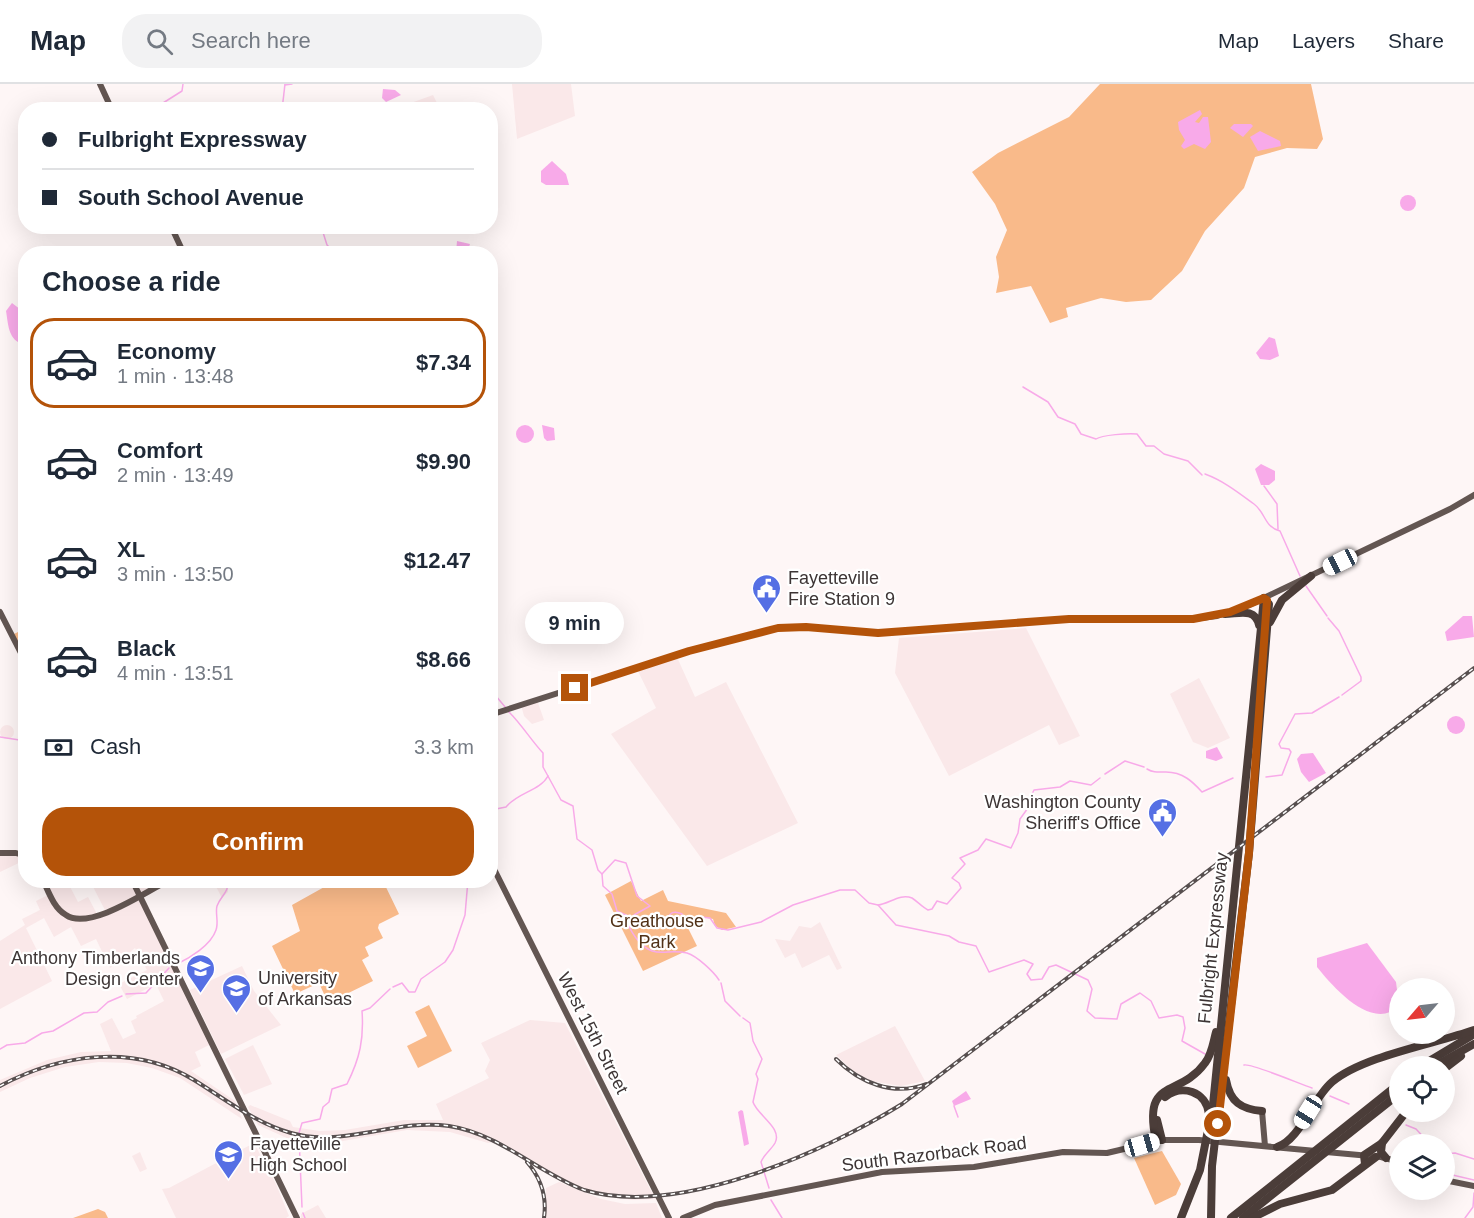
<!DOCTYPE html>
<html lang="en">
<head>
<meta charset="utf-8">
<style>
	:root { --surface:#fff; --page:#f2f2f3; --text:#1f2937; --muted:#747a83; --line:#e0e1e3; --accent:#b45309 }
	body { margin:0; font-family:Arial,sans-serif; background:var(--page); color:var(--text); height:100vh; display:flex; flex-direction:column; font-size:22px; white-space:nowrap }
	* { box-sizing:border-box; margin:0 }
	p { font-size:20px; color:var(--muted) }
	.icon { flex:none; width:33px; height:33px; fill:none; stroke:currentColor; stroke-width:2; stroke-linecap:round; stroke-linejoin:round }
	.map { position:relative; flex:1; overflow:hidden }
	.sheet { position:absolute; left:18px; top:162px; width:480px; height:642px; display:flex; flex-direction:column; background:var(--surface); border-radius:24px; box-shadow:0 6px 24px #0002 }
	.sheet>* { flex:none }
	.banner { position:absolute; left:18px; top:18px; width:480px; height:132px; border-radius:24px; box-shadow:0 6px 24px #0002; display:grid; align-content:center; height:132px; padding:0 24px; background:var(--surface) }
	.needle { width:39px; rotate:242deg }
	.buttons { position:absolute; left:1389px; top:894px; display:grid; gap:12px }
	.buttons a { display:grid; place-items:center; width:66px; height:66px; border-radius:50%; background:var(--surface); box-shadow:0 6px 24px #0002; font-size:30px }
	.end { position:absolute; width:27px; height:27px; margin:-14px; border:8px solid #b45309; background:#fff; box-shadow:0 0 0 3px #fff }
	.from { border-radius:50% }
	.bubble { position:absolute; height:42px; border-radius:21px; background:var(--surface); box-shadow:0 6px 24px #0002; font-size:20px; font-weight:700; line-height:42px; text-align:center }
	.car { position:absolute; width:18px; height:36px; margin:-18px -9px; border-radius:8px; box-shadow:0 0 4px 2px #0007; background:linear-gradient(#fff 24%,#345 0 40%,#fff 0 76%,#345 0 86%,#fff 0) }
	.banner b { display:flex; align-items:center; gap:21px; height:57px; font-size:22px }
	.banner b+b { border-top:2px solid var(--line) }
	.banner i { width:15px; height:15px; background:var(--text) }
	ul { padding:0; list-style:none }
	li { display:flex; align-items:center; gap:18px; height:90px; margin:0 12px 9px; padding:0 12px; border:3px solid transparent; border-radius:24px }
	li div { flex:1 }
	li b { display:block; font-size:22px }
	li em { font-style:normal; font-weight:700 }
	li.current { border-color:var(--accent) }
	li>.icon { width:54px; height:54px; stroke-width:1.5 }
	h2 { padding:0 24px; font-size:27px; line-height:72px }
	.pay { display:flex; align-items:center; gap:15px; height:66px; padding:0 24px; font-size:22px }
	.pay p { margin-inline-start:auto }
	.primary-button { display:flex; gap:12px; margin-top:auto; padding:12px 24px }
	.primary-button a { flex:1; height:69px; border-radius:24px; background:var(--accent); color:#fff; font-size:24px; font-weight:700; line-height:69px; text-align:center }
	header { display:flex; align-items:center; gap:36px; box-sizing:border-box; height:84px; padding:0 30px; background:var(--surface); border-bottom:2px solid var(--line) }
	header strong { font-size:28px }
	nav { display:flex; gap:33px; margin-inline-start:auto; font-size:21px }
	.search { width:420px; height:54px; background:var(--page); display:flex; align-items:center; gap:15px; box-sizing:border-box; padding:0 21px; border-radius:24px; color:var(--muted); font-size:22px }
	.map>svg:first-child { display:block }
	.built { fill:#fae8e9 }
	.green { fill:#f9ba8a }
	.water { fill:#f8aae9 }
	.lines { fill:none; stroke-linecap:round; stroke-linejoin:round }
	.stream { stroke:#f8aae9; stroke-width:1.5 }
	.major { stroke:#635652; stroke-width:6 }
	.highway { stroke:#4b3d39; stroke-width:8 }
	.rail-casing { stroke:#574f4f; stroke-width:4 }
	.rail { stroke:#fff; stroke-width:1.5; stroke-dasharray:4.5; stroke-linecap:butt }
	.route { stroke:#b45309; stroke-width:8 }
	.labels { text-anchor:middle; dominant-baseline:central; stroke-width:4.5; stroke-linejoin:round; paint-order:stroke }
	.poi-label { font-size:18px; fill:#3d3535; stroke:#fff; text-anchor:start }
	.park-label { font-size:18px; fill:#513117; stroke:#fff }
	.street-label { font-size:18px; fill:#3d3535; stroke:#fff }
</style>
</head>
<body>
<header>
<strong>Map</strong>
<div class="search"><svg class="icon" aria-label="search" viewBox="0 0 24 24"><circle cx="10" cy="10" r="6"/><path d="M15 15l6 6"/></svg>Search here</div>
<nav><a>Map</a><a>Layers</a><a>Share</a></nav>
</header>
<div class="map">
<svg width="1474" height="1134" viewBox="0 0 1474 1134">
	<rect width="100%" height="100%" fill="#fef6f6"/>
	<!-- built -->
	<g class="built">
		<polygon points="512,0 571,0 575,32 517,55"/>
		<polygon points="433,11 440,25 399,25 408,20"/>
		<polygon points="1026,544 1080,652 1059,661 1049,641 949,692 895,589 899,554"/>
		<polygon points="676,571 695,613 726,598 798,739 707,782 611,650 656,624 636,583"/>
		<polygon points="1199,594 1230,654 1208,664 1193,658 1170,610"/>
		<polygon points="537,616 544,636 532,640 524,632 521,621"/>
		<circle cx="7" cy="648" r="7"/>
		<polygon points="0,769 25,772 25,776 0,788"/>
		<polygon points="43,797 67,797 78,818 88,813 98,832 106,828 90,797 169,797 140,811 211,960 195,968 201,982 191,987 235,1017 242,1035 180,994 152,984 127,979 99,978 65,983 30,994 0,1008 0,996 47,976 81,968 111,967 100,940 112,934 123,955 136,949 131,937 137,934 136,932 164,917 156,900 127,915 119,900 147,886 135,864 110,884 96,855 81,862 71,843 54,853 44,834 26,844 52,897 0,925 0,857 25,841 22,835 40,826 36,817 50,810"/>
		<polygon points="213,797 228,797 228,808 222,814"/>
		<polygon points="820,838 842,884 837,886 829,871 802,884 795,869 785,874 775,855 790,857 799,842 811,844"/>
		<polygon points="242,882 254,907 281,941 221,970 190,906"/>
		<polygon points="530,936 565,939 652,1109 656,1109 659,1115 632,1116 596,1110 568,1099 496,1057 488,1059 450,1048 407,1046 337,1058 325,1053 315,1058 291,1056 258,1041 248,1023 250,1021 290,1037 293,1043 320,1047 345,1046 404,1036 443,1036 436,1020 489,994 485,987 490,976 481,959"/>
		<polygon points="895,942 925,997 901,1002 870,997 853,987 836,971"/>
		<polygon points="253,961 272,1000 244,1011 225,975"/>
		<polygon points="254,1059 276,1100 289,1132 286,1134 176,1134 162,1105 169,1104"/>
		<polygon points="140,1068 147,1085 140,1088 132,1072"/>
		<polygon points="559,1098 601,1115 625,1120 656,1119 662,1134 546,1134 546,1104"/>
		<polygon points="318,1121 326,1134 301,1134 301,1130"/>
	</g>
	<!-- green -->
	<g class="green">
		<polygon points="1100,0 1311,0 1323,55 1317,65 1287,64 1255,73 1244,104 1205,147 1182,187 1151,216 1126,218 1101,214 1066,224 1068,233 1050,239 1031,202 996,209 999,193 996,173 1007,146 995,120 972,88 998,69 1069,33"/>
		<polygon points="24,545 25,549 25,579 14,550"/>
		<polygon points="335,797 383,797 399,830 379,840 378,844 383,854 365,863 369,872 362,876 373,897 328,919 319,899 295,910 272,862 300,847 292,821"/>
		<polygon points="631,797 641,817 663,806 668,817 726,829 736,843 722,846 715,842 713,835 701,833 686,840 697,862 643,887 605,811"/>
		<polygon points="429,921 452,967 418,984 407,962 427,952 415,928"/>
		<polygon points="1162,1067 1181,1100 1176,1111 1155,1121 1134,1074"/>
		<polygon points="98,1125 105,1128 108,1134 73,1134"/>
	</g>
	<!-- water -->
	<g class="water">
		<polygon points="383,5 395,6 401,11 386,18 382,14"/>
		<polygon points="1200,26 1202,30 1195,38 1199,39 1203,33 1208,33 1211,58 1205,65 1194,60 1184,65 1181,62 1185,56 1179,46 1178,38"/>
		<polygon points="1234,40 1251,40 1253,42 1243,53 1230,44"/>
		<polygon points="1260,47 1280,57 1281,62 1258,67 1250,53"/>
		<polygon points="552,77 566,90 569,101 546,101 541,98 541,87"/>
		<circle cx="1408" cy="119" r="8"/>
		<polygon points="457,157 470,160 467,169 456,169"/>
		<path d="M12,219L25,229V251L18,258C8,252 8,238 6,227Z"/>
		<polygon points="1269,253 1275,255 1279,272 1270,276 1260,275 1256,269"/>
		<circle cx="525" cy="350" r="9"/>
		<polygon points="542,341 554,344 555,356 547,357 544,354"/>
		<polygon points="1261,380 1275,387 1275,396 1269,401 1261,401 1255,385"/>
		<polygon points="1463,532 1472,532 1474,553 1447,557 1445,548"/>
		<circle cx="1456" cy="641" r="9"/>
		<polygon points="1217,663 1223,674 1216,677 1206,674 1206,667"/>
		<polygon points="1313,669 1326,689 1309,698 1301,688 1297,675 1301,670"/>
		<path d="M1367,859L1396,898L1399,922C1372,948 1333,903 1317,883V874Z"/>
		<polygon points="966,1007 971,1015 954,1022 952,1017"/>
		<polygon points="741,1026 743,1027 749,1060 744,1062 738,1028"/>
	</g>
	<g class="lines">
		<!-- stream -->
		<g class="stream">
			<polyline points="285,1 292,0"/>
			<polyline points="163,26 163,19 182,7 183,0"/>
			<polyline points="282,26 285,0"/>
			<polyline points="321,142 327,161 337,170"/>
			<path d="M1023,303L1048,318L1058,333L1075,340L1081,350L1096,355C1102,351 1128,349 1137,350L1146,362H1154L1164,370L1188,377L1202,391"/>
			<path d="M1205,390C1224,397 1239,409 1254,420C1266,429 1264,443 1280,447L1300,492"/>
			<polyline points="1264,402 1277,420 1278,445"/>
			<polyline points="1306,502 1327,532"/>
			<polyline points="1328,534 1339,547 1361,593 1361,597 1342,611"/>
			<polyline points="490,605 506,624"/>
			<path d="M509,628C522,641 531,656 543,669V683L561,716L573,722L577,755L592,766L598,786L602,790L603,802L612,810L617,827L628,832C627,841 631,847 636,854C654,877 665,864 687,869C697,872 714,888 719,896"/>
			<polyline points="0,653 26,657"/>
			<path d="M1147,685C1154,689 1158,688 1166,688C1183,688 1193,698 1202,708L1233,694"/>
			<polyline points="1105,690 1125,677 1144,683"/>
			<polyline points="1266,693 1282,691 1291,668 1289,665 1281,664 1279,660 1295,630 1312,629 1339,613"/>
			<path d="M490,736L496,725L506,723C518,708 540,707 548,692"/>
			<path d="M602,790L615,776L626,779L637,812L650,822L634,831C639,842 654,840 664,838C670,831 671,825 682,830L683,837L686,839L701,833L710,834L717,844L728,846L761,838L793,821L840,806H855L869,819L878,821L896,841L949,852L959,858L976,862L989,888L1024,876L1033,880L1027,890L1031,896L1042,895L1049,883L1056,881L1088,896L1092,905L1087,927L1095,934L1117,935L1121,920L1140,909L1151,917L1159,934L1177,931L1183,933L1185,944L1182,957L1205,970"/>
			<path d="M878,821C889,820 900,809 912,814C917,817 922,823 928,826L932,825L937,817L947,820L961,804L959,799L952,794L965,780L960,774L978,766L986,755L1011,764L1018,749L1020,735L1033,717L1032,710L1034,706L1060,703L1070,697L1091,701L1100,694"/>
			<path d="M177,880C190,874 211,861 216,846C219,838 215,829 217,822C221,811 229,809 228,796"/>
			<polyline points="721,899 725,917 740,932"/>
			<polyline points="393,903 402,899 409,908 415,908 421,895 445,878 453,866 465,831 468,796"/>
			<polyline points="126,910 146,909 169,884"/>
			<path d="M743,934L750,939L753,957L762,975L756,990L758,995L753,1018C757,1031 783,1044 775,1059C771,1066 764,1070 761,1078L769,1104"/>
			<polyline points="0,965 7,961 25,959 42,949 53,947 84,929 97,928 108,918 122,912"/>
			<path d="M1244,981C1251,979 1300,1000 1312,1004"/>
			<polyline points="1330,1012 1349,1020"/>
			<polyline points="954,1022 958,1033"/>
			<polyline points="1406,1041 1416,1045 1430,1060"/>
			<path d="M299,1049L302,1039L320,1035L323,1023L329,1018L332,1005L347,1000C360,974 364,955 362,927L370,924L390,905"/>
			<polyline points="299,1053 302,1123"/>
			<polyline points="1444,1070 1455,1069 1474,1075"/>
			<polyline points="1444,1089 1474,1096"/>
			<polyline points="771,1116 782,1134"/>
			<polyline points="303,1129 305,1134"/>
			<polyline points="1465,1134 1473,1123 1474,1109"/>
		</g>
		<!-- major -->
		<g class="major">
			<polyline points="100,0 112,26"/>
			<polyline points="171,142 184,170"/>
			<polyline points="0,528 26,579"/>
			<polyline points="490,631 689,567 778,544 806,543 878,549 1069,535 1193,535 1217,532 1249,521 1450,425 1474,411"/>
			<polyline points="0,769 16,769 26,772"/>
			<polyline points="490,777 669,1134"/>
			<path d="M43,796C49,809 54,824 66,831C89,847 146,808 169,796"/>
			<polyline points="132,796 297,1134"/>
			<polyline points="1262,1027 1265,1062"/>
			<polyline points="1326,1068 1381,1073 1400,1078"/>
			<polyline points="1444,1096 1474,1102"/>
			<polyline points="683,1134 715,1121 882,1088 974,1083 1063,1068 1107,1069 1162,1056 1199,1056 1316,1067"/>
		</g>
		<!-- highway -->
		<g class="highway">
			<path d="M1225,530C1238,530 1255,523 1259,541"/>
			<polyline points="1270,538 1282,516 1311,492"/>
			<polyline points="1421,982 1471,952"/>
			<polyline points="1435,982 1474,960"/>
			<polyline points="1444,985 1461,972"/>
			<path d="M1226,996C1230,1018 1241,1025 1262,1027"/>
			<path d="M1165,1013C1182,1000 1206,1007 1209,1030"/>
			<polyline points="1157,1036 1162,1056"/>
			<path d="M1156,1057C1142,992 1179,1015 1205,979C1212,970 1213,959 1216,948"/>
			<polyline points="1382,1059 1381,1068 1386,1074"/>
			<path d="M1277,1063C1300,1056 1312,1015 1332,998C1363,972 1434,960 1474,946"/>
			<polyline points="1365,1080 1364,1071 1382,1059 1406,1028"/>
			<polyline points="1181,1134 1200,1086 1213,1021 1264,514"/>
			<polyline points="1211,1134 1212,1082 1249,769 1269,520 1264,514"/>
			<polyline points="1231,1134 1400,999"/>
			<polyline points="1243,1134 1400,1009"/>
			<polyline points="1252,1134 1280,1120 1332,1106 1376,1073"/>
		</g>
		<defs>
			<g id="rail">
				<path d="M836,975C859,998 893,1013 926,1000"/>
				<path d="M0,1002C60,970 134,959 194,996C225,1015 255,1039 291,1049C343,1064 396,1034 449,1042C500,1050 537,1088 584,1106C677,1134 823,1069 902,1020L1474,584"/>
				<path d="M527,1078C541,1094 547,1113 544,1134"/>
			</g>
		</defs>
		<!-- rail casing -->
		<use href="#rail" class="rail-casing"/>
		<!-- rail -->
		<use href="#rail" class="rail"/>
	</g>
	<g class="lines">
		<!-- route -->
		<polyline class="route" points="575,604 689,567 778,544 806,543 878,549 1069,535 1193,535 1230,528 1264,514 1267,516 1249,769 1218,1040"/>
	</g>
	<!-- icons -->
	<defs>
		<symbol id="civic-pin" viewBox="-11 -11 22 30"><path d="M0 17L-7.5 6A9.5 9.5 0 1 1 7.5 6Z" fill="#556fe4" stroke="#fff"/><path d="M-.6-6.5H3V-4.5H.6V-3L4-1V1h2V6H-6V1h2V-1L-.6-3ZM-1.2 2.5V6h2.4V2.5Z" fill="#fff"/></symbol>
		<symbol id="university-pin" viewBox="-11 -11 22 30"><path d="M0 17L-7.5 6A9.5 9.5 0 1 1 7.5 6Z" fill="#556fe4" stroke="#fff"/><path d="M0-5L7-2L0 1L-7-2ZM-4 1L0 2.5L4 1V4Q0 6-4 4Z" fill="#fff"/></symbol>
		<symbol id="school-pin" viewBox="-11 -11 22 30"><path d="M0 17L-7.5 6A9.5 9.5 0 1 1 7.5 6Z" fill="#556fe4" stroke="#fff"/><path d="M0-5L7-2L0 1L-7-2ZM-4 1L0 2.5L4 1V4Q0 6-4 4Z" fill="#fff"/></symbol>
	</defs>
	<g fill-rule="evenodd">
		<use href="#civic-pin" x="750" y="488" width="33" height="45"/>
		<use href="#civic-pin" x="1146" y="712" width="33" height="45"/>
		<use href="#university-pin" x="184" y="868" width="33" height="45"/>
		<use href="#university-pin" x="220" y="888" width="33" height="45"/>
		<use href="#school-pin" x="212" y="1054" width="33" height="45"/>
	</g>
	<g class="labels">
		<!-- poi labels -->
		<g class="poi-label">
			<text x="788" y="494">Fayetteville<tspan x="788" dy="21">Fire Station 9</tspan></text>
			<text x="1141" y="718" text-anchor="end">Washington County<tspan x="1141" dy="21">Sheriff's Office</tspan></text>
			<text x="180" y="874" text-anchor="end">Anthony Timberlands<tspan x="180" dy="21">Design Center</tspan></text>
			<text x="258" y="894">University<tspan x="258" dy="21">of Arkansas</tspan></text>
			<text x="250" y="1060">Fayetteville<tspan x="250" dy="21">High School</tspan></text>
		</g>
		<!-- park labels -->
		<g class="park-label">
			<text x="657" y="837">Greathouse<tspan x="657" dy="21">Park</tspan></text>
		</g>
		<!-- street labels -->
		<g class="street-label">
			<text transform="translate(1213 854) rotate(-84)">Fulbright Expressway</text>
			<text transform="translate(593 949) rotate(63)">West 15th Street</text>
			<text transform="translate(934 1070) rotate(-7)">South Razorback Road</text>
		</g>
	</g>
</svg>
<div class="buttons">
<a><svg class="needle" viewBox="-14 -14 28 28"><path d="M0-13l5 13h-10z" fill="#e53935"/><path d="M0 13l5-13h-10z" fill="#747a83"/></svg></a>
<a><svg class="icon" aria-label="locate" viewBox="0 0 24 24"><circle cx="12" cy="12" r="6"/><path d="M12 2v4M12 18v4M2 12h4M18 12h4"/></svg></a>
<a><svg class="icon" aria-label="layers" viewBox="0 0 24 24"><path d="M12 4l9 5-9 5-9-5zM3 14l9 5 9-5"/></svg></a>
</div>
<i class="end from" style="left:1218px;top:1040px"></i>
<i class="end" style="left:575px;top:604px"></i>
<div class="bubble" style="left:525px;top:518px;width:99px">9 min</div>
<i class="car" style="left:1340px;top:478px;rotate:244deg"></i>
<i class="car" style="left:1308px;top:1028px;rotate:212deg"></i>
<i class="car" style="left:1142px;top:1061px;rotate:74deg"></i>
<div class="banner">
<b><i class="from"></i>Fulbright Expressway</b>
<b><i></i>South School Avenue</b>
</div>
<section class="sheet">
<h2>Choose a ride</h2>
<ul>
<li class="current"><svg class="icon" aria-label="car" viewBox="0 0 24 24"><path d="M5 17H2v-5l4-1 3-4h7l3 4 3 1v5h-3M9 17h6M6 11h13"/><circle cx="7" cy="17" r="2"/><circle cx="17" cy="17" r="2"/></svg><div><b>Economy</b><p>1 min · 13:48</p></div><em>$7.34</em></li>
<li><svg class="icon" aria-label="car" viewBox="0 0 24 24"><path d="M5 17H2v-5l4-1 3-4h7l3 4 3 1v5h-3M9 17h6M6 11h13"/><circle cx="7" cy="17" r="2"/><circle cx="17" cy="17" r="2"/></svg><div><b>Comfort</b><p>2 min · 13:49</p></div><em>$9.90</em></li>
<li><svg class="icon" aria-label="car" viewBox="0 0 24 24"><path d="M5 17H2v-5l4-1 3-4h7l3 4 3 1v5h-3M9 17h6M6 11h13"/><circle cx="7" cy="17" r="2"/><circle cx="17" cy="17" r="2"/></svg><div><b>XL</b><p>3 min · 13:50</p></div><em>$12.47</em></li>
<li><svg class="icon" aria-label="car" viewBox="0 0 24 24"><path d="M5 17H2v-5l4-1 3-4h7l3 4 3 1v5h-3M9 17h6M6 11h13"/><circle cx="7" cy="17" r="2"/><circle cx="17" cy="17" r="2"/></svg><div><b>Black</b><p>4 min · 13:51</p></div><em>$8.66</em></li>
</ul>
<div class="pay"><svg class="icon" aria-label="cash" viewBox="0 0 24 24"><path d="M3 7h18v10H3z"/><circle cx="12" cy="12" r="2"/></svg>Cash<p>3.3 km</p></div>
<div class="primary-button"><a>Confirm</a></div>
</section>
</div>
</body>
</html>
